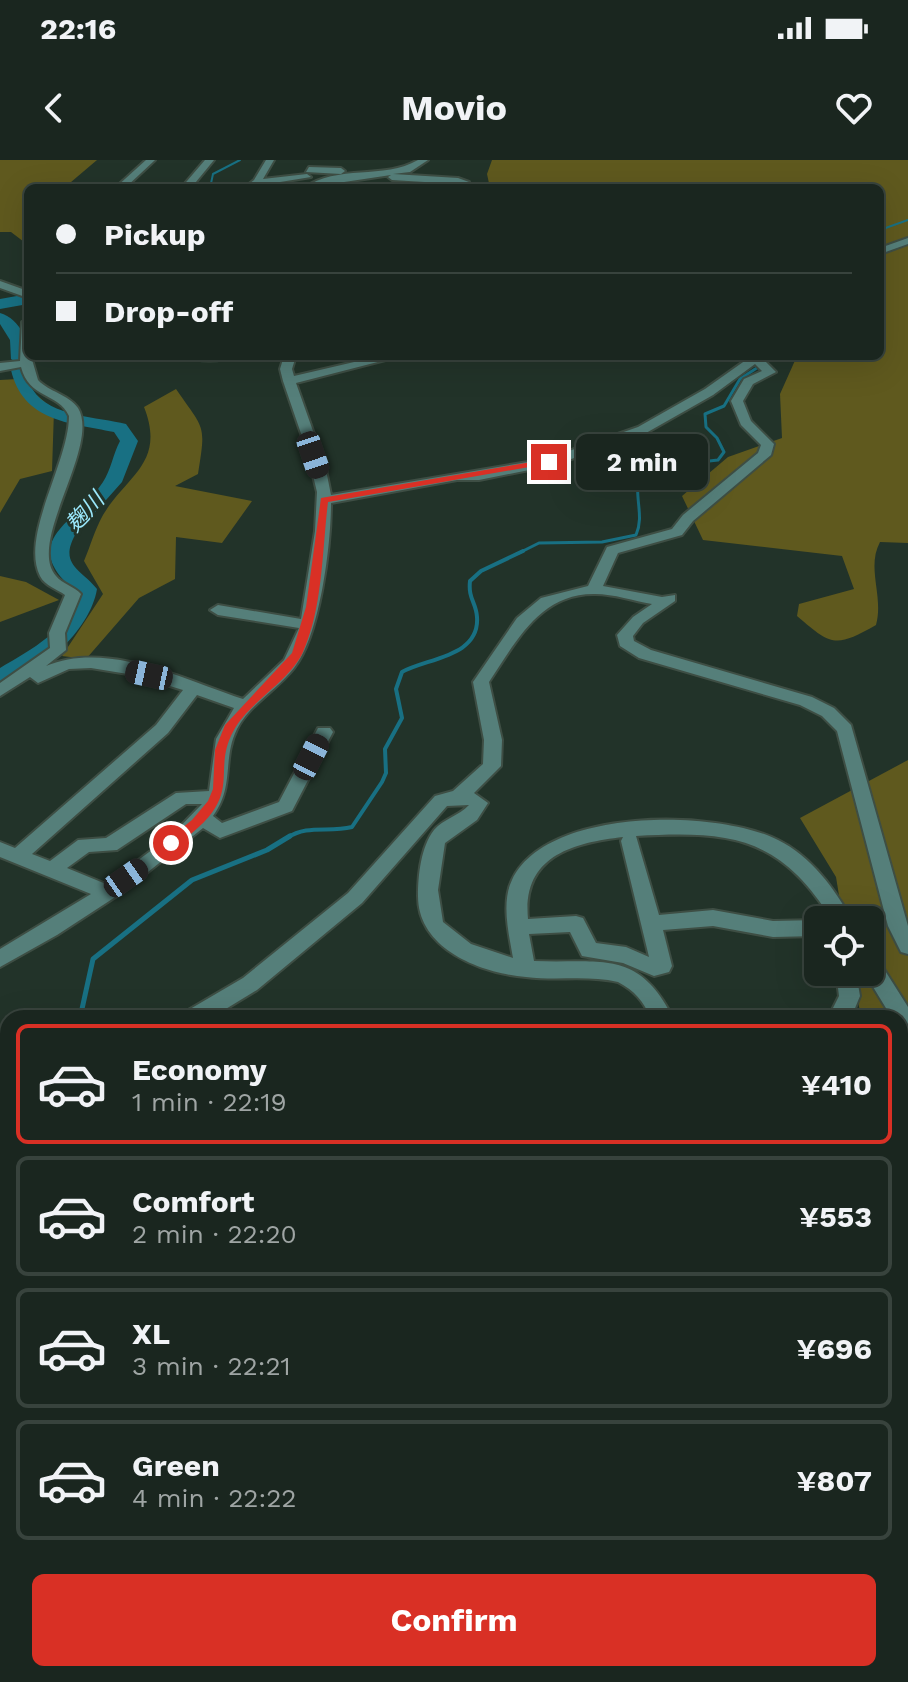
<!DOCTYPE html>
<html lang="en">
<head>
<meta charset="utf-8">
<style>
	:root { --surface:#1a261f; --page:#232e28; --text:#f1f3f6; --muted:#9fa5a4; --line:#38433d; --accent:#d93025 }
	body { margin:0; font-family:"Work Sans","Noto Sans JP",sans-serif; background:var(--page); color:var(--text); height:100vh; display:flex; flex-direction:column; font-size:30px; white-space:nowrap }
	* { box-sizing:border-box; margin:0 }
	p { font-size:26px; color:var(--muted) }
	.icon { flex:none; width:44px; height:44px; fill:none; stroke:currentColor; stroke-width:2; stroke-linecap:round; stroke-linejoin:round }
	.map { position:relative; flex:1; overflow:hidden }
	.side { position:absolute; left:0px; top:850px; width:908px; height:672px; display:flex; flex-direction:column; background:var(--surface); border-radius:24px 24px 0 0; box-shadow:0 8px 32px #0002,0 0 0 2px var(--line) }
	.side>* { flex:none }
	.hud { position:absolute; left:24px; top:24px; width:860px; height:176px; border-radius:12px; box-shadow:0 8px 32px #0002,0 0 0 2px var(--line); display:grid; align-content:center; height:176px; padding:0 32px; background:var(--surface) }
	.tools { position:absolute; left:804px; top:746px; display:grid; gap:16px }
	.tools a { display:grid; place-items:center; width:80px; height:80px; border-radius:12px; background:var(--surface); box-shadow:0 8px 32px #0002,0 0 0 2px var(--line); font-size:40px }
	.end { position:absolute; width:36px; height:36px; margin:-18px; border:10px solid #d93025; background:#fff; box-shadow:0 0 0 4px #fff }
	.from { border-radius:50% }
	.bubble { position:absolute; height:56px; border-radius:12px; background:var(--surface); box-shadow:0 8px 32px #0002,0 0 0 2px var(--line); font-size:26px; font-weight:700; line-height:56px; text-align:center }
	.car { position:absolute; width:24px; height:48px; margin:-24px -12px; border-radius:10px; box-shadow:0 0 6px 2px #0007; background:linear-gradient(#222 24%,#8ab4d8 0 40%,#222 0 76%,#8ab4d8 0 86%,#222 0) }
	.hud b { display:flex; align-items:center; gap:28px; height:76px; font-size:30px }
	.hud b+b { border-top:2px solid var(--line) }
	.hud i { width:20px; height:20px; background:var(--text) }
	ul { padding:14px 0 0; list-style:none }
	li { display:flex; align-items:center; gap:24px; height:120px; margin:0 16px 12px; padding:0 16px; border:4px solid var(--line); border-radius:12px }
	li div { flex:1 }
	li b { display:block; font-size:30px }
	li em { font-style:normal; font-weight:700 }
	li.selected { border-color:var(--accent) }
	li>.icon { width:72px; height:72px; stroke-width:1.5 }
	.action { display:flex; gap:16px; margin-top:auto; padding:16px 32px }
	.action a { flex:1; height:92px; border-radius:12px; background:var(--accent); color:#fff; font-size:32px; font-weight:700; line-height:92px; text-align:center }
	.status { display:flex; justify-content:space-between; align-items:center; height:56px; padding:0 40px; background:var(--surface); direction:ltr }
	.status svg { height:22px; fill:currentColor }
	header { display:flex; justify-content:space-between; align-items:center; height:104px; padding:0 32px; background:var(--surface); font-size:36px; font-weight:700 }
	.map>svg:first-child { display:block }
	.green { fill:#5f591e }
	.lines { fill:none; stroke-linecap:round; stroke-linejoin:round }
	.stream-far3 { stroke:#187083; stroke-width:2 }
	.stream-far2 { stroke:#187083; stroke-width:3 }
	.stream-far1 { stroke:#187083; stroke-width:4 }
	.stream { stroke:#187083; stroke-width:5 }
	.river { fill:#187083; fill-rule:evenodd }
	.minor-casing { stroke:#3e4e44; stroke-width:4 }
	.minor { fill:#557f7a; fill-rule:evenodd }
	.route { fill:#d93025 }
	.labels { text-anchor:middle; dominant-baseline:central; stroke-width:6; stroke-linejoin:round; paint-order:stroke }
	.far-water-label { font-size:22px; font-style:italic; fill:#9be8fc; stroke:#223329 }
</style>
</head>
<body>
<div class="status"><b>22:16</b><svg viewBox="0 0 49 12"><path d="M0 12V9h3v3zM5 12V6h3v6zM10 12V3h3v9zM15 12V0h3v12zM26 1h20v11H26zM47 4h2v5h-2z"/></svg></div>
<header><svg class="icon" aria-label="back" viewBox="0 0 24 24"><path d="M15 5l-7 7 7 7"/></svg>Movio<svg class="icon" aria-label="heart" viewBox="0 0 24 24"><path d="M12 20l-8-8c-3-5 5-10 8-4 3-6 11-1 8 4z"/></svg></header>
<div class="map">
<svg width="908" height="1522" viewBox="0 0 908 1522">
	<rect width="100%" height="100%" fill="#223329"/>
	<!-- green -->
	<g class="green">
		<polygon points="0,0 97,0 64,28 28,28 28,85 11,72 0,72"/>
		<path d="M492,0H908V383L880,382C866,408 884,436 876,465C835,488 832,486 797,456L799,444L854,429L842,396L703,380L682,336L728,297L782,278L780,234L797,196H880V28H490L487,14Z"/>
		<polygon points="18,219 54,250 52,311 20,319 0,353 0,220"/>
		<path d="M176,229C205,271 206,263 198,314L175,326L252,341L222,383L176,377L175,419L139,438L86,499L62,496L103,434L84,401C90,387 95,369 103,355C127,315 166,303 144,247Z"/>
		<polygon points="0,416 26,422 59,440 0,462"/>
		<polygon points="908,600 908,1164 900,1162 900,858 861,858 853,812 870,812 870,760 843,760 836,717 800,658"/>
		<polygon points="900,1307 908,1308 908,1500 900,1502"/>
		<polygon points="670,1514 855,1514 826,1522 676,1522"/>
	</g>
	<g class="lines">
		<!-- stream-far3 -->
		<g class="stream-far3">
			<polyline points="210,28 213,14 240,0"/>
			<polyline points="880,70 908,60"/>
		</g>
		<!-- stream-far2 -->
		<path class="stream-far2" d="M519,393L539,383L602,382L636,375C645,355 633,336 640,316L657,307L718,300L724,292L717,278L706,267L705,254L724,246L740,219L775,196"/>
		<!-- stream-far1 -->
		<path class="stream-far1" d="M287,678C308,664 328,673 352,667L382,622L386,613L385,589L402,558L396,529L402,512C427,498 480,497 477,457C476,442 468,439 470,421L481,411L523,391"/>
		<!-- stream -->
		<polyline class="stream" points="80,858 93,799 192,720 267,690 290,676"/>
		<!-- river -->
		<g class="river">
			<polygon points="28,134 28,144 0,149 0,139"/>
			<path d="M0,153C20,159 32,183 25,202L19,204L11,199L10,180L0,164Z"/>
			<path d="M19,205L25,206C29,214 28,223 33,230C50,257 99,257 126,264L138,281L122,322L75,375C59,405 81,409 97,429C90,471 40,515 0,525V508C33,488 68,472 75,431C16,380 76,364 103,322C111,310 113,294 120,281L114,272C69,263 23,261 11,210Z"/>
		</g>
		<defs>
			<g id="minor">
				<polygon points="146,0 155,0 125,28 115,28"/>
				<polygon points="205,0 214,0 191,28 181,28"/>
				<polygon points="266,0 274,0 263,19 307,14 311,17 244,28 254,20"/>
				<path d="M418,0H428L410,12L393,14L458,18L469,22L470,28H460L457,24L392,20L388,17L391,15L304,28C337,4 384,20 418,0Z"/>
				<polygon points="309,7 341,8 345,11 341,14 306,12"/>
				<polygon points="908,78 908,84 880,94 880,88"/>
				<polygon points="0,121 28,131 28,138 0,128"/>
				<path d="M28,159V196H31L38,220C49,232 68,234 78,248C101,286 26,382 56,416C62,424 74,426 81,434L65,473L66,490L46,506C107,480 185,520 243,539L284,500L299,468L218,455L210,450L218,445L301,459L315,371L317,332L307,291L283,221L280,209L284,196H296L292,209L294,216L380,196H401L296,223L325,305L331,335L546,299L638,267L705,229L746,200L742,196H760L776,212L753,224L743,241L751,261L774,284L771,295L693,361L682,375L618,393L603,426L662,437L675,435V441L643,463L633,476L634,481L651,490L812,537L834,548L851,565L908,766V794L901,792L888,766L837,571L822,556L800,545L639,498L620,486L617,475L633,457L652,444C634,441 614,434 595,434C540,433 516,482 489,522L502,580L501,606L474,633L488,643L477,660L445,683L438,730L443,762L471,784L513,798C509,774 501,743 512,720C546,647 717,649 778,680C811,696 835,729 852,760H832C779,675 729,671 636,676L659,755L713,750L773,761L818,760V776L773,777L713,766L663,770L672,806L669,812L654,816L623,803L582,796L570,772L529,774L534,801C601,804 638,788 673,858H651C643,841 635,831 618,822C588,815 557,821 526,817C480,813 418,789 418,736C418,715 421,687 434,670C443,659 459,656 469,645L447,646L362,743L257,830L211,858H182L185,852L243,818L348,733L435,636L453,631L483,604L484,580L473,522L517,458L541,438L588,426L607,387L672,369L683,355L758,293L761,285L741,265L731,241L744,219L762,211L755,204L713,235L646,273L554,305L479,320H457L331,343C331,385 320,476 294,508C277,530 249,545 237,569C222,599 235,626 213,656L222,663L279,642L318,568H330L333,572L292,651L220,678L203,668L123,732L57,775L0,807V789L91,734L0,697V682L15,688L156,565L183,530L134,515L91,508L69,509L38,523L30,517L0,536V523L50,488L49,473L65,435C57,429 45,426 40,416C20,376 69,302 69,256C58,232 29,239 21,207L0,211V203L20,201L22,162ZM197,535L234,548L216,579L209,631L176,633L106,678L78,680L50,701L32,694L168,573ZM186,644H202L172,675L106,724L67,708L89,692L117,690ZM623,677L621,681L649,797L626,787L596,783L583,758L576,756L528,759C522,697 571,683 623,677Z"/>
				<path d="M186,196H233C223,202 196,202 186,196Z"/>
				<polygon points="870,796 877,798 908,847 908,874 900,871 900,858 892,858 864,812 870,812"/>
				<polygon points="836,812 856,812 860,836 851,858 828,858 839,836"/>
				<polygon points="8,955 8,983 6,984 8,1011 0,1008 0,958"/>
				<polygon points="8,1081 8,1113 0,1116 0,1084"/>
				<polygon points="908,1238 908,1266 900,1270 900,1242"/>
				<polygon points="8,1281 8,1314 0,1317 0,1284"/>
				<polygon points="8,1501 8,1514 31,1514 31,1522 0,1522 0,1513"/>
				<polygon points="521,1514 553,1514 552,1522 520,1522"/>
			</g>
		</defs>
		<!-- minor casing -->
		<use href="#minor" class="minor-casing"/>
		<!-- minor -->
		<use href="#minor" class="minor"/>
	</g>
	<!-- route -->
	<path class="route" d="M549,299L552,303L328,342C322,391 323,447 303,492C290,521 249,542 234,570C211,611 243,631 192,673C184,680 178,688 167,687V680L192,660L208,641L213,629L215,590L225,565L292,493L306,447L321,338Z"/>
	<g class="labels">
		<!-- far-water labels -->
		<g class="far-water-label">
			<text transform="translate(85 352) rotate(-48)">麹川</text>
		</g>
	</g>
</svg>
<div class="tools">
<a><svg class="icon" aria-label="locate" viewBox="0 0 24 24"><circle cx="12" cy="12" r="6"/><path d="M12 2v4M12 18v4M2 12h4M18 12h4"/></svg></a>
</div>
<i class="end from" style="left:171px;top:683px"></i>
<i class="end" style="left:549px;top:302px"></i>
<div class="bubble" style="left:576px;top:274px;width:132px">2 min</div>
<i class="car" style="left:313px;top:295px;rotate:161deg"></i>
<i class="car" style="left:149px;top:515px;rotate:282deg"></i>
<i class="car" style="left:311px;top:597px;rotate:27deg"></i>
<i class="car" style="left:126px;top:718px;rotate:55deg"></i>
<div class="hud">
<b><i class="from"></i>Pickup</b>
<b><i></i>Drop-off</b>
</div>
<section class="side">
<ul>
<li class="selected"><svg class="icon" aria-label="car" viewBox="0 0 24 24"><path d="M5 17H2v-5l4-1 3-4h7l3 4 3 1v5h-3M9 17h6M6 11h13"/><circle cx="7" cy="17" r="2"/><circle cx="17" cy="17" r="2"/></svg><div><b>Economy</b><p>1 min · 22:19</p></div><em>¥410</em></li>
<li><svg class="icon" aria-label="car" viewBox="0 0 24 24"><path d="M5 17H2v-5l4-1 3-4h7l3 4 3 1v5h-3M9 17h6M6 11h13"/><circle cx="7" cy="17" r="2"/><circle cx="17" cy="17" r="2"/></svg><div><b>Comfort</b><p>2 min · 22:20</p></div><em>¥553</em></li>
<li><svg class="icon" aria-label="car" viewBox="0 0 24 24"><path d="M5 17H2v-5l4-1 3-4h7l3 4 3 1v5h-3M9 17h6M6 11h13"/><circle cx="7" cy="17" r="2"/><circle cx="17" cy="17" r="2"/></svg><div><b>XL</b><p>3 min · 22:21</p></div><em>¥696</em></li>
<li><svg class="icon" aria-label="car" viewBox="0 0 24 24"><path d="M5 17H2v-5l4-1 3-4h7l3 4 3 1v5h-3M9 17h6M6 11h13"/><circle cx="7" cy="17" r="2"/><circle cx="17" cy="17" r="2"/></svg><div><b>Green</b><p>4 min · 22:22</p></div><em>¥807</em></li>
</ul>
<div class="action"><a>Confirm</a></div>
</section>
</div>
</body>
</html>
